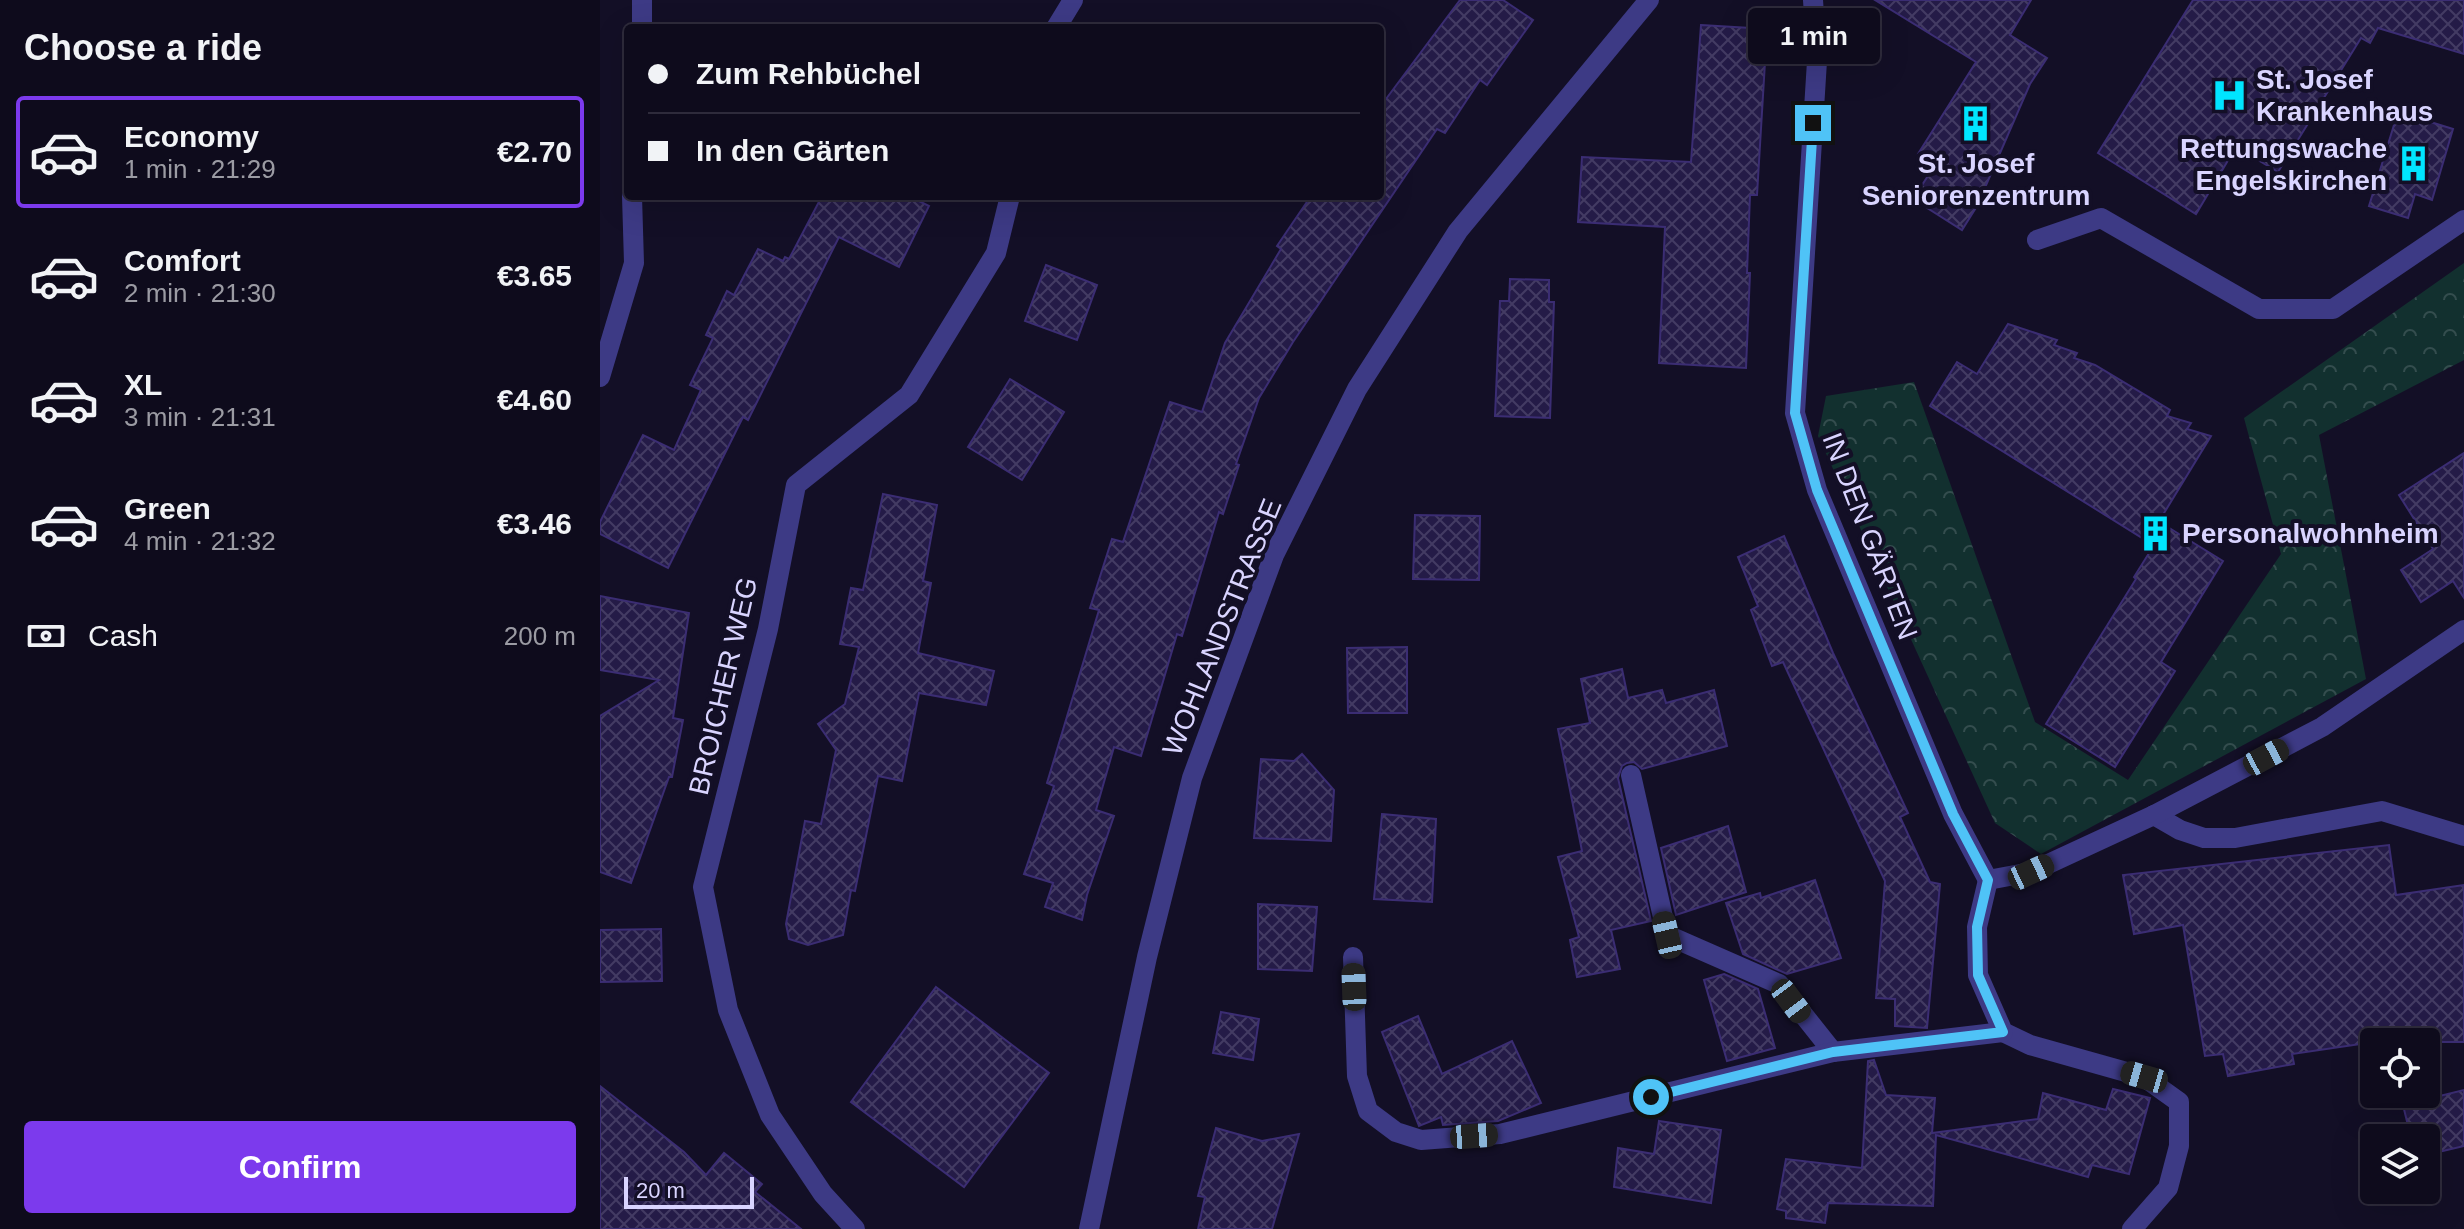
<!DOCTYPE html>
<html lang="en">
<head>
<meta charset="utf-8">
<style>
	:root { --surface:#0e0b1c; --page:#1c1929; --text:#f1f3f6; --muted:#9b9ba3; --line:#2e2b3b; --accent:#7c3aed }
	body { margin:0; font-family:Helvetica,sans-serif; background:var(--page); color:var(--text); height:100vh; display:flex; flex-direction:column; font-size:30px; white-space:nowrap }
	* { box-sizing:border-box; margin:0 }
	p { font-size:26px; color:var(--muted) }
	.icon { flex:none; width:44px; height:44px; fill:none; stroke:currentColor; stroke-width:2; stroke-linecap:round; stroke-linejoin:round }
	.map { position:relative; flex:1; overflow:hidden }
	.details { display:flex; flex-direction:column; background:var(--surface); width:600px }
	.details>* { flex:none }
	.guide { position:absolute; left:24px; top:24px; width:760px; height:176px; border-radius:8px; box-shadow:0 8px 32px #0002,0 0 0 2px var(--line); display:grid; align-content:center; height:176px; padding:0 24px; background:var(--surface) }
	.buttons { position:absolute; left:1760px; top:1028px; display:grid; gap:16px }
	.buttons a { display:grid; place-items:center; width:80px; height:80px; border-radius:8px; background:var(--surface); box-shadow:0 8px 32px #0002,0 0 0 2px var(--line); font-size:40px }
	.scale { position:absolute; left:24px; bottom:20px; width:130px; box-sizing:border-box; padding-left:8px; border:4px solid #d9d4ff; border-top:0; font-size:22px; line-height:28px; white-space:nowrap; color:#d9d4ff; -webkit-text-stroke:6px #130f26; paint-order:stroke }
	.end { position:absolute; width:36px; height:36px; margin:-18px; border:10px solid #4fc3f7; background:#111; box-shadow:0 0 0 4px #111 }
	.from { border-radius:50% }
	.bubble { position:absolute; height:56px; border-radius:8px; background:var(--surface); box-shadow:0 8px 32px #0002,0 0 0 2px var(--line); font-size:26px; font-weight:800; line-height:56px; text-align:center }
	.car { position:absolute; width:24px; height:48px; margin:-24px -12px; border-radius:10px; box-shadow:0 0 6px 2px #0007; background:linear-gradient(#222 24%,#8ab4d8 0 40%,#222 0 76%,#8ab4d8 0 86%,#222 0) }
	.guide b { display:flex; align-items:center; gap:28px; height:76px; font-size:30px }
	.guide b+b { border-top:2px solid var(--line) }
	.guide i { width:20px; height:20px; background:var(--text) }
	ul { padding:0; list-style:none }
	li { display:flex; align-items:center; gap:24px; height:112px; margin:0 16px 12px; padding:0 8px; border:4px solid transparent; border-radius:8px }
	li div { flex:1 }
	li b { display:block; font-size:30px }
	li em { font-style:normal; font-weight:800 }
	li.selected { border-color:var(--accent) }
	li>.icon { width:72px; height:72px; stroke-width:1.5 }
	h2 { padding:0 24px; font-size:36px; line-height:96px }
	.pay { display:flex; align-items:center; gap:20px; height:88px; padding:0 24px; font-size:30px }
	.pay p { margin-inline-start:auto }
	.action { display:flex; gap:16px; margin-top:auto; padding:16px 24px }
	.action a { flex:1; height:92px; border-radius:8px; background:var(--accent); color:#fff; font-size:32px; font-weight:800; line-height:92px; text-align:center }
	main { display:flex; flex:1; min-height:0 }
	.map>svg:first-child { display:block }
	.forest { fill:url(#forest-crowns) }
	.building { fill:url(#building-cross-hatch); stroke:#3b2d73; stroke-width:2 }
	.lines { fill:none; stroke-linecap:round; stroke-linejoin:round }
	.minor { stroke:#3d3a85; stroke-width:20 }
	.route { stroke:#4fc3f7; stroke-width:10 }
	.labels { text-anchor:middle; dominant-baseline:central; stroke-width:8; stroke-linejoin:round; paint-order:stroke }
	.poi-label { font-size:28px; font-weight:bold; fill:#d9d4ff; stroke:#130f26; text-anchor:start }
	.street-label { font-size:28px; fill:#d9d4ff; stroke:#130f26 }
</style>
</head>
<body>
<main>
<section class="details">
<h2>Choose a ride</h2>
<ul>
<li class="selected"><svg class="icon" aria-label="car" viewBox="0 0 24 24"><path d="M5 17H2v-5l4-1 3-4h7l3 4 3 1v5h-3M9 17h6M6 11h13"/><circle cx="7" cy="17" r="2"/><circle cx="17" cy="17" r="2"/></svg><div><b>Economy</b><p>1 min · 21:29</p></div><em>€2.70</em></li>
<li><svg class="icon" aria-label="car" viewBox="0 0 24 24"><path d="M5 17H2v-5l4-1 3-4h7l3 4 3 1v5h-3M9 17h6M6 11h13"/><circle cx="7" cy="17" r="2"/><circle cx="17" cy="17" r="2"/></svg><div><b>Comfort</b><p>2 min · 21:30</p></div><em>€3.65</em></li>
<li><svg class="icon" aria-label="car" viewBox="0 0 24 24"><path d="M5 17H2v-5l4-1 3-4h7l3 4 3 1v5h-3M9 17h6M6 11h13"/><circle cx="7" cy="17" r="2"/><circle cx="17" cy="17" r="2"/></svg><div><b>XL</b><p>3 min · 21:31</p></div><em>€4.60</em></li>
<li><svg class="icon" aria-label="car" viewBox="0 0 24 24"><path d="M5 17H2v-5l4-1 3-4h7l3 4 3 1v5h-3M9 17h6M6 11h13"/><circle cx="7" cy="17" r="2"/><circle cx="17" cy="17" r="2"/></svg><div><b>Green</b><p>4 min · 21:32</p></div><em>€3.46</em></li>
</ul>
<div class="pay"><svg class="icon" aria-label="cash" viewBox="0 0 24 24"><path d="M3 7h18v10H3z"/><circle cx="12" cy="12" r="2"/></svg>Cash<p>200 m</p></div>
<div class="action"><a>Confirm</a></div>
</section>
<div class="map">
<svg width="1864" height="1229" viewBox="0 0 1864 1229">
	<defs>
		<pattern id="forest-crowns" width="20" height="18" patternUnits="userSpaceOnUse" patternTransform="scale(2)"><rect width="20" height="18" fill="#12302f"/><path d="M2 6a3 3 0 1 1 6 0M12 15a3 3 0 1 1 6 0" fill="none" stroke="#344d4e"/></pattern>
		<pattern id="building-cross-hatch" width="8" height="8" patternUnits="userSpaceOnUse" patternTransform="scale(2)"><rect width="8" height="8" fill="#241b47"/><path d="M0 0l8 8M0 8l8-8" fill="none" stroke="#433b63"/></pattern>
	</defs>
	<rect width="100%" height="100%" fill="#130f26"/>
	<!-- forest -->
	<polygon class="forest" points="1864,263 1864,360 1719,435 1766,679 1441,854 1395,823 1218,436 1226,396 1314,382 1435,722 1528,780 1681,554 1644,418"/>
	<!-- building -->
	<g class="building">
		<polygon points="860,0 903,0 933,20 887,85 880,80 845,133 837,129 693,342 659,398 636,464 639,465 623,514 619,512 582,636 577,634 541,756 514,747 496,810 514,816 487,895 482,920 445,907 453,883 424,874 454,786 447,783 499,610 490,608 512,539 523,542 570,402 602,412 625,343 681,249 677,246 711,196 780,196 780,107"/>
		<polygon points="1275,0 1431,0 1410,35 1447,58 1430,84 1377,206 1362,230 1313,199 1335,165 1318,154 1376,62"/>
		<polygon points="1593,0 1864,0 1864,54 1778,28 1770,43 1761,38 1678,172 1636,147 1596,214 1498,153"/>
		<polygon points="1101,25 1167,29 1157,195 1150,195 1147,273 1150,273 1146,368 1059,363 1065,227 978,222 982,157 1091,162"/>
		<polygon points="1798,112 1853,129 1832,200 1815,194 1808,218 1769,206"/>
		<polygon points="222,196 309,196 329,206 299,267 239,237 148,420 143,417 68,568 0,534 0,522 43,435 74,450 101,390 90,385 113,338 106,335 127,291 134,295 158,249 183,261 185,257 189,259"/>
		<polygon points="446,265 497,285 477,340 425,321"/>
		<polygon points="910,279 949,280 949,302 954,302 950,418 895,416 900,301 909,301"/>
		<polygon points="1408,324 1457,340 1454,345 1477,353 1474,358 1495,365 1570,410 1567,416 1591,423 1587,429 1611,436 1547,541 1330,406 1357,362 1377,374"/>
		<polygon points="410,379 464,412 422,480 368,447"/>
		<polygon points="1864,453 1864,598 1853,581 1821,602 1801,570 1833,549 1799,495"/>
		<polygon points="283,494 337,505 323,581 331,583 318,653 394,671 386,705 319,693 302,781 278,776 255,891 251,890 243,935 208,945 189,939 186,924 205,821 221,824 236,750 218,724 245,704 259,647 240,644 251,588 263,590"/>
		<polygon points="815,515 880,516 879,580 813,579"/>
		<polygon points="1566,526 1623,561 1561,662 1575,671 1515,767 1446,724 1536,579 1534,577"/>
		<polygon points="1184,536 1233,653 1308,813 1300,817 1330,882 1340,884 1327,1028 1295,1026 1295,999 1276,998 1285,881 1183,662 1172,666 1151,610 1158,606 1138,557"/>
		<polygon points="0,596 89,613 73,718 83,720 72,777 69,777 31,883 0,872 0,716 59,680 0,670"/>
		<polygon points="807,647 807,713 748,713 747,648"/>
		<polygon points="1022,669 1028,698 1062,690 1066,703 1114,690 1127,746 1042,769 1034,762 1027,763 1022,766 1018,778 1051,921 1011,930 1020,969 977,977 970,940 979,937 958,857 982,851 958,729 990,723 981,679"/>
		<polygon points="702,754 734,790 731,841 654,838 661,759 694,761"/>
		<polygon points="782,814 836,819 832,902 774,899"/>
		<polygon points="1128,826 1146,892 1076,915 1061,848"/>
		<polygon points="1789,845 1796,895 1864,885 1864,1042 1774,1042 1692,1054 1694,1064 1628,1076 1623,1054 1605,1056 1583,925 1534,934 1523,875"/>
		<polygon points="1215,880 1241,958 1187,974 1143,954 1126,903 1160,893 1161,898"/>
		<polygon points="658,904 717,907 712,971 658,969"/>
		<polygon points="61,929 62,981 0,982 0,930"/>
		<polygon points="1124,974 1158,989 1175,1048 1127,1061 1104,980"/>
		<polygon points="336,987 449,1073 364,1187 251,1102"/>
		<polygon points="621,1012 659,1019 653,1060 613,1053"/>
		<polygon points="818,1016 842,1074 912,1041 941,1103 898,1121 843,1125 841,1117 819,1126 782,1032"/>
		<polygon points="1274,1060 1286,1095 1335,1098 1332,1133 1438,1119 1443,1093 1506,1110 1513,1089 1550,1098 1529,1174 1492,1165 1488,1177 1336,1135 1333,1206 1228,1203 1225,1223 1186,1218 1186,1211 1177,1209 1186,1159 1262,1168 1268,1061"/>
		<polygon points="0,1086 84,1152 106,1175 124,1153 162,1184 155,1192 201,1229 0,1229"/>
		<polygon points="1864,1090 1864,1146 1826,1155 1826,1138 1811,1138 1803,1105"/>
		<polygon points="1059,1121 1121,1130 1111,1203 1014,1187 1018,1148 1054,1154"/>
		<polygon points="616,1128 662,1141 699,1134 672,1229 598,1229 605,1197 598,1196"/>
	</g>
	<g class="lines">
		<!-- minor -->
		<g class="minor">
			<polyline points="42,0 42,28"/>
			<polyline points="1213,0 1217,61 1195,413 1217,490 1353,814 1388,880"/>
			<polyline points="456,28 473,0"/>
			<polyline points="1437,240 1501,218 1659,309 1733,309 1864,220"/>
			<polyline points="0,377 34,263 32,196"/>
			<polyline points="1031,775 1067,935 1179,984 1233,1052"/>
			<polyline points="1554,815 1580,830 1604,838 1635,838 1782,811 1864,836"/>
			<polyline points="1388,880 1431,872 1554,815 1722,727 1864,630"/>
			<polyline points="1388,880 1377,927 1378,975 1403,1032 1430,1045 1544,1077 1579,1102 1579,1146 1568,1188 1532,1229"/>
			<polyline points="753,957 757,1076 768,1111 796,1132 821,1140 900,1134 1233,1052 1403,1032"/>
			<polyline points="255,1229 223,1194 170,1115 128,1010 103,887 168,629 196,485 309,395 396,253 410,196"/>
			<polyline points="489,1229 547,957 592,778 674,555 757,389 858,231 1049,0"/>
		</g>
	</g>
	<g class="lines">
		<!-- route -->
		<polyline class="route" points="1051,1097 1233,1052 1403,1032 1378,975 1377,927 1388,880 1353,814 1217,490 1195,413 1213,123"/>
	</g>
	<!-- icons -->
	<defs>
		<symbol id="hospital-bare" viewBox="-9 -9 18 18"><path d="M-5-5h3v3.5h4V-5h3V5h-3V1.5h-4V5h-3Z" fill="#00e5ff" stroke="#130f26" stroke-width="2.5" paint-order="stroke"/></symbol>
		<symbol id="building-bare" viewBox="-9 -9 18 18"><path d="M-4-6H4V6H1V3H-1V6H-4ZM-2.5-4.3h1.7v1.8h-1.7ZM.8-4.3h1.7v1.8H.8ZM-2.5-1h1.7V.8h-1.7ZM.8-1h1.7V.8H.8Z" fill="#00e5ff" stroke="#130f26" stroke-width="2.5" paint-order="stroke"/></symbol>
	</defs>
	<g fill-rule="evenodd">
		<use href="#hospital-bare" x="1604" y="70" width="51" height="51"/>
		<use href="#building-bare" x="1350" y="98" width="51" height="51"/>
		<use href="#building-bare" x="1788" y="138" width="51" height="51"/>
		<use href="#building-bare" x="1530" y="508" width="51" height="51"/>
	</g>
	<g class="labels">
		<!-- poi labels -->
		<g class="poi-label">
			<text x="1656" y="79">St. Josef<tspan x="1656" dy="32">Krankenhaus</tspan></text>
			<text x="1787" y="148" text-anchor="end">Rettungswache<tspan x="1787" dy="32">Engelskirchen</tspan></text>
			<text x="1376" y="163" text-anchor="middle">St. Josef<tspan x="1376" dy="32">Seniorenzentrum</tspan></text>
			<text x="1582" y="533">Personalwohnheim</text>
		</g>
		<!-- street labels -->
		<g class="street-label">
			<text transform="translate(1270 536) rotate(69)">IN DEN GÄRTEN</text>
			<text transform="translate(622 627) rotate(-68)">WOHLANDSTRASSE</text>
			<text transform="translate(123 686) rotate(-77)">BROICHER WEG</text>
		</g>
	</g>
</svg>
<div class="buttons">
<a><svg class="icon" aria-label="locate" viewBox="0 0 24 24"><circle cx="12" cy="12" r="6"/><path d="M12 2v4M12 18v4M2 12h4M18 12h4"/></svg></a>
<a><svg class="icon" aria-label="layers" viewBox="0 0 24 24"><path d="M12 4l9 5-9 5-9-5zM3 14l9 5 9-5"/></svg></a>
</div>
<div class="scale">20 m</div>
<i class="end from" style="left:1051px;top:1097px"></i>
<i class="end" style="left:1213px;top:123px"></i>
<div class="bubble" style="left:1148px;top:8px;width:132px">1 min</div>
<i class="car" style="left:1666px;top:757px;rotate:62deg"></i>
<i class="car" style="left:1431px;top:872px;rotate:65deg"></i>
<i class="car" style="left:1067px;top:935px;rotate:347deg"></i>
<i class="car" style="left:754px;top:987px;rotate:358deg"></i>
<i class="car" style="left:1191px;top:1001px;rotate:143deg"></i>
<i class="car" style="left:1544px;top:1077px;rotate:286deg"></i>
<i class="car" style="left:874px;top:1136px;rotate:86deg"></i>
<div class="guide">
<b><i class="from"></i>Zum Rehbüchel</b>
<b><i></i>In den Gärten</b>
</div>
</div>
</main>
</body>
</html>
